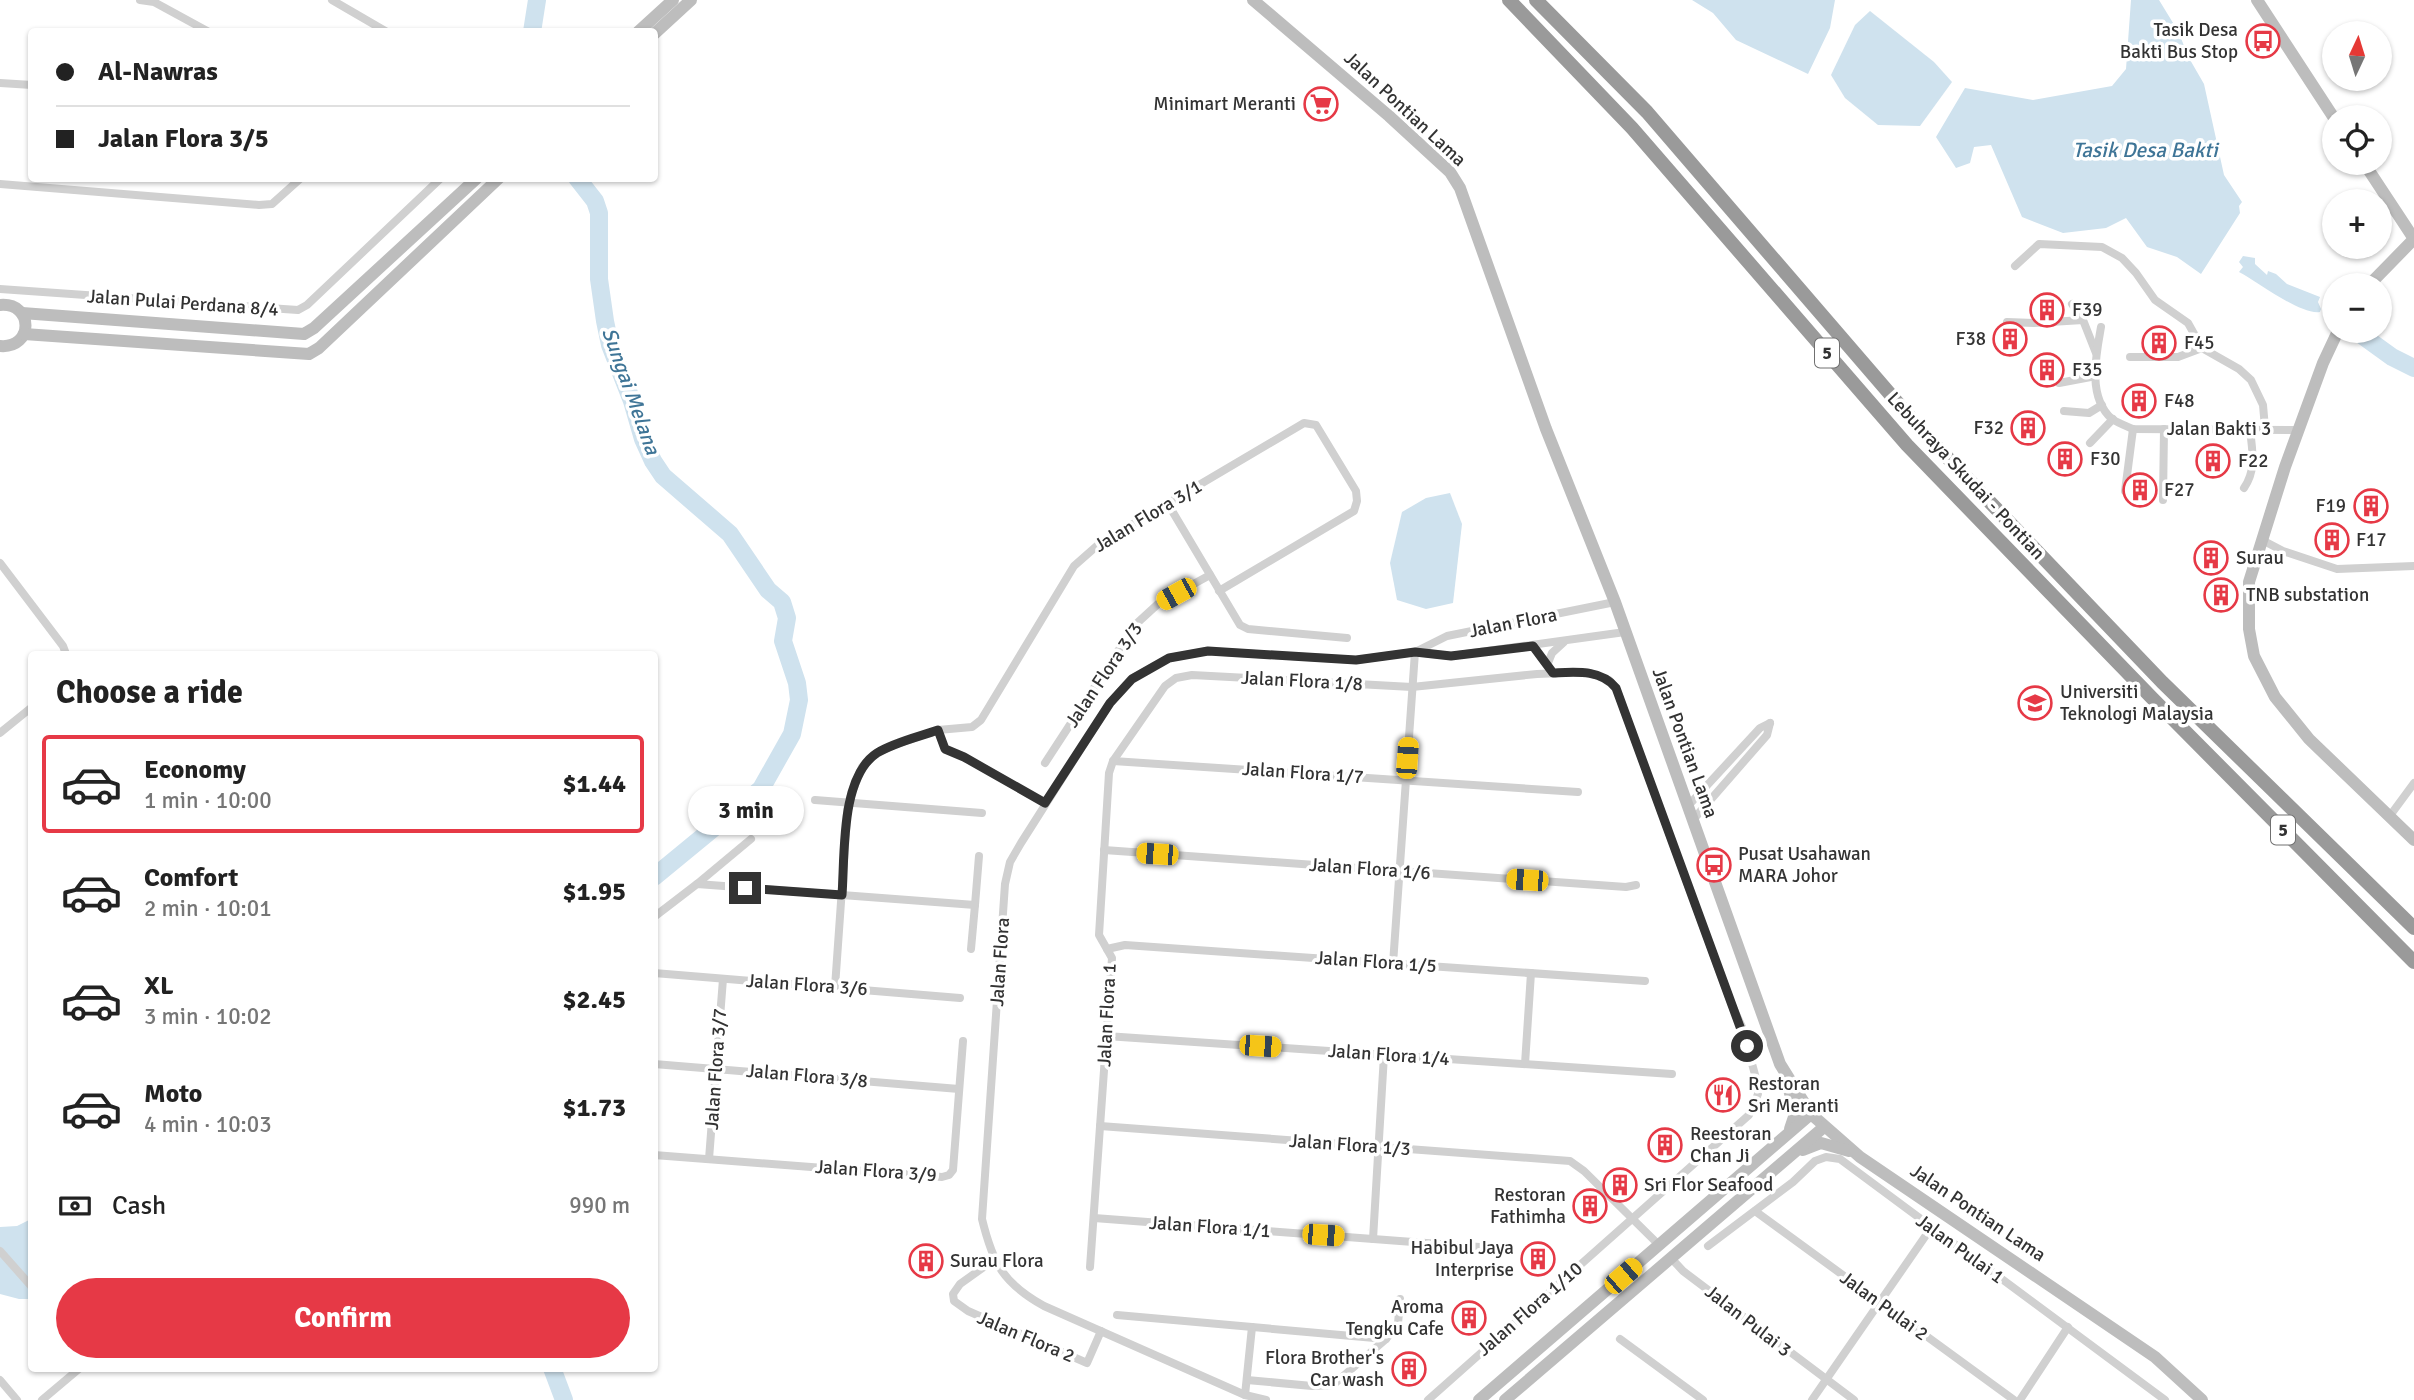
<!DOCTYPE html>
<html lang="en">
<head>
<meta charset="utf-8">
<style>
	:root { --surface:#fff; --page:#f2f2f2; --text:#222; --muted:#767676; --line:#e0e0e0; --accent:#e63946 }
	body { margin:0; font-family:Signika,sans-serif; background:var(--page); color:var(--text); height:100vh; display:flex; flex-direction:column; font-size:26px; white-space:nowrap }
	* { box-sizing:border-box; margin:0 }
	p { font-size:23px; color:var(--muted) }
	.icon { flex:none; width:38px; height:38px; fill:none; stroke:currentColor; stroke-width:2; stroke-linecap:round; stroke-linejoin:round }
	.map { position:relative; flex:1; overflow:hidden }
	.panel { position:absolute; left:28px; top:651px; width:630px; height:721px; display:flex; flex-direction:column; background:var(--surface); border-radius:7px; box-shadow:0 2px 5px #0004 }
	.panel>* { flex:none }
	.banner { position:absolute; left:28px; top:28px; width:630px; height:154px; border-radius:7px; box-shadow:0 2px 5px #0004; display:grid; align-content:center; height:154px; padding:0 28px; background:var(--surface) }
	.needle { width:46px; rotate:4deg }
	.controls { position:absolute; left:2322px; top:21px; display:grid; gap:14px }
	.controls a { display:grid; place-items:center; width:70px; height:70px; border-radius:50%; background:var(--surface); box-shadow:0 2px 5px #0004; font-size:35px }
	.end { position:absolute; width:32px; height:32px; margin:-16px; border:9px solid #333; background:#fff; box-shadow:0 0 0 4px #fff }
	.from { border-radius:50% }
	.bubble { position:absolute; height:49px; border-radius:24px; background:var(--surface); box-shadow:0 2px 5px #0004; font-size:23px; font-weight:700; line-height:49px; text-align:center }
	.car { position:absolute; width:21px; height:42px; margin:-21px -10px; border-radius:9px; box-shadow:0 0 5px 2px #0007; background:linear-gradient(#f5c518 24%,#345 0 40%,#f5c518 0 76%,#345 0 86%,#f5c518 0) }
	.banner b { display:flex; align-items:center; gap:24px; height:66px; font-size:26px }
	.banner b+b { border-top:2px solid var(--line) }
	.banner i { width:18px; height:18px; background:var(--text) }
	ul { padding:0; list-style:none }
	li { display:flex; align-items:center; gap:21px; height:98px; margin:0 14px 10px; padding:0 14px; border:4px solid transparent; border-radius:7px }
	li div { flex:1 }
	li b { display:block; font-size:26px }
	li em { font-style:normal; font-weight:700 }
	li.current { border-color:var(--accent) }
	li>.icon { width:63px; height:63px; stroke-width:1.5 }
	h2 { padding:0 28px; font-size:32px; line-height:84px }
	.pay { display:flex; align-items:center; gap:18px; height:77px; padding:0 28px; font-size:26px }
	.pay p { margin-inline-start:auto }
	.button { display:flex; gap:14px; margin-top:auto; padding:14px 28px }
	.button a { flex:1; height:80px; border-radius:42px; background:var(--accent); color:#fff; font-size:28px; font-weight:700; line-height:80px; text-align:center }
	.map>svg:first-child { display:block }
	.water { fill:#cfe2ee }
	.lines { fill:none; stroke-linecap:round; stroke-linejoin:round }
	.river { stroke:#cfe2ee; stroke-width:18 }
	.street { stroke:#d0d0d0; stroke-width:8 }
	.secondary { stroke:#bdbdbd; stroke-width:12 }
	.highway { stroke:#9a9a9a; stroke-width:14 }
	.route { stroke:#333; stroke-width:9 }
	.labels { text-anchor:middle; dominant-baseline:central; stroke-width:7; stroke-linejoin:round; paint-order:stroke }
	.shield { fill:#fff; stroke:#707070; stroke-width:2 }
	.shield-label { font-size:18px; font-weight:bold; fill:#333 }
	.poi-label { font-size:19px; fill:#333; stroke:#fff; text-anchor:start }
	.street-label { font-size:19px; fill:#333; stroke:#fff }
	.water-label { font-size:21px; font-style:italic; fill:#3f7597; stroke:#fff }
</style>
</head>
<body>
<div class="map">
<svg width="2414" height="1400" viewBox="0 0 2414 1400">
	<rect width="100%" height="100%" fill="#fff"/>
	<!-- water -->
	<g class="water">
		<polygon points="1692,0 1835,0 1830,28 1808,74 1736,40 1713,13"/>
		<polygon points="2131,0 2159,0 2178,31 2189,58 2204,84 2224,175 2242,202 2239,206 2240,213 2201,274 2177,257 2147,247 2126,218 2106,228 2063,233 2022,217 1991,145 1974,147 1970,163 1956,168 1936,137 1965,88 2033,100 2112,86 2126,69"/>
		<polygon points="1870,11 1934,62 1952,82 1920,126 1878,125 1845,98 1831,75 1855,25"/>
		<path d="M2243,256L2255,258V264L2267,275L2268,271L2276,274L2287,284L2320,297L2318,302L2321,309L2320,312C2300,315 2258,282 2239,272L2243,267L2239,262Z"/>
		<polygon points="1450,493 1462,524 1453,603 1426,609 1397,600 1390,563 1402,512 1426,498"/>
		<polygon points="31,1219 31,1299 19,1299 0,1294 0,1227 17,1226"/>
	</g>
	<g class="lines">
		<!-- river -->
		<g class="river">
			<polyline points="532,32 537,0"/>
			<polyline points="577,178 595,201 599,213 599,279 605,321 610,345 632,401 643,439 653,461 663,476 730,534 768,590 782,602 787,618 783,641 797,683 799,700 792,734 761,789 654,877"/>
			<polyline points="2356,331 2392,357 2414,368"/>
			<polyline points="552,1368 564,1400"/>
		</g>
		<!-- street -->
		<g class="street">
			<polyline points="140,0 154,2 209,32"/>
			<polyline points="332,0 387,32"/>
			<polyline points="0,83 32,85"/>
			<polyline points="0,184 259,205 272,204 301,178"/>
			<polyline points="2015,266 2039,244 2102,247 2122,258 2136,273 2155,300 2188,323 2202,348 2239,369 2251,380 2263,405 2265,428"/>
			<polyline points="0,289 298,310 307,305 441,178"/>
			<polyline points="2072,304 2083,320 2096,353"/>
			<polyline points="2007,322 2034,323 2083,320"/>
			<path d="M2101,327C2096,355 2087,397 2112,419C2118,423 2126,426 2133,429L2299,430"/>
			<polyline points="2130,357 2178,357 2202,348"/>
			<polyline points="2059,383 2096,376"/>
			<polyline points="2064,411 2089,413 2102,405"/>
			<polyline points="2090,443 2113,419"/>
			<path d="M2244,488C2257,469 2252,450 2250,429"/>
			<polyline points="2125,491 2133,429"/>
			<polyline points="2163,500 2164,429"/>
			<polyline points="1168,504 1240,625 1248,629 1347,638"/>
			<polyline points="2262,540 2283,551 2337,569 2414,566"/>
			<polyline points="0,563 63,646 66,654"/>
			<polyline points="1533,646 1553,673"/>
			<polyline points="1415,652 1447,636 1615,602"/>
			<polyline points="1548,663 1552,653 1564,642"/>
			<polyline points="938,730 945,749 964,757 1045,803"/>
			<polyline points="0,733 32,707"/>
			<polyline points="1113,761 1578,792"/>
			<polyline points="1045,763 1135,625 1159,603 1210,575"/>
			<polyline points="815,800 982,813"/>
			<polyline points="1687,807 1760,728 1770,723"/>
			<polyline points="2389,817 2414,783"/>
			<polyline points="1692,821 1767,735 1770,723"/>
			<polyline points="1104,850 1626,887 1636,885"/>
			<polyline points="697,884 751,839"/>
			<polyline points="975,905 979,856"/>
			<polyline points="654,917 697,884 975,905 971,949"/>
			<polyline points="1107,949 1125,945 1645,981"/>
			<polyline points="1393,964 1415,652"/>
			<polyline points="654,973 960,998"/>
			<polyline points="835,987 848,803 862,767 878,752 897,744 938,730 972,727 981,720 1074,566 1099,544 1304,423 1316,425 1356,491 1357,501 1354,511 1219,591"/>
			<polyline points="1106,1036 1672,1074"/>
			<polyline points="654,1064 959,1089"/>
			<polyline points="1525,1064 1531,973"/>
			<polyline points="1100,1126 1570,1161 1584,1171 1659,1245"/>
			<polyline points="654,1155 942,1177 949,1175 953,1170 963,1041"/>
			<polyline points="709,1159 723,979"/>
			<polyline points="1755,1211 2014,1400"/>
			<polyline points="1094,1218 1493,1248"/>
			<polyline points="1373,1239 1384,1055"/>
			<polyline points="1708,1246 1793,1182 1815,1161 1826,1157 1840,1159 2165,1400"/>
			<polyline points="0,1251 32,1287"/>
			<polyline points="1671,1258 1683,1271 1854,1400"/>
			<polyline points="995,1259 960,1284 953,1294 954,1301 968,1311 1087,1363 1101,1331"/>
			<polyline points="1090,1267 1112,958 1099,935 1109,773 1113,761 1165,686 1176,678 1192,675 1412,687 1537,674 1587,672 1609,680 1616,688 1731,1003 1742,1027 1757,1082 1758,1094 1749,1115 1428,1400"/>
			<polyline points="1117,1315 1386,1339"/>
			<polyline points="1620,1339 1703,1400"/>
			<polyline points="0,1380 17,1400"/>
			<polyline points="1247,1380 1312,1386 1333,1385 1386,1339 1398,1324 1400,1299"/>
			<polyline points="1245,1395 1252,1327"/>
			<polyline points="42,1400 80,1368"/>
			<path d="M1266,1400L1245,1395L1044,1306C1003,1283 993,1264 982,1219L1005,884L1010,862L1021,843L1110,703L1131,679L1169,658L1208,651L1356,660L1415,652L1451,656L1625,632"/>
			<polyline points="1812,1400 1931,1228"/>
			<polyline points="2020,1400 2068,1327"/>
		</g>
		<!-- secondary -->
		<g class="secondary">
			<polyline points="1253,0 1389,116 1450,172 1460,188 1546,429 1615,602 1780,1064 1811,1114 1860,1157 2155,1357 2202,1400"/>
			<polyline points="2257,0 2334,118"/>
			<polyline points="638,32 673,0"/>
			<polyline points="654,34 691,0"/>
			<polyline points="2364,163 2414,239"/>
			<polyline points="2369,285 2414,239"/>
			<path d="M0,305C34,302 34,349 0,346"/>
			<polyline points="22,313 304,334 314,328 477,178"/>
			<polyline points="2338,331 2323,363 2285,467 2249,582 2249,629 2254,656 2275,697 2309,739 2414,840"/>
			<polyline points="24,334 309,354 319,348 499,178"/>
			<polyline points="1788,1087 1796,1111 1790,1129"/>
			<polyline points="1803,1150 1821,1143 1849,1151"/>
			<polyline points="1479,1400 1811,1114"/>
			<polyline points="1505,1400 1824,1127"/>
		</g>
		<!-- highway -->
		<g class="highway">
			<polyline points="1509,0 1632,128 1907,445 2153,699 2414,962"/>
			<polyline points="1536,0 1647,112 1921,430 2162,682 2414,928"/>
		</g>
	</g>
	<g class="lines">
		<!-- route -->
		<path class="route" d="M745,888L842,895C845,856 840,777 877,753C895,742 918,737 938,730L945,749L964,757L1045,803L1110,703L1132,679L1169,658L1208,651L1356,660L1415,652L1451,656L1533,646L1553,673C1575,672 1601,669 1616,688L1747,1046"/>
	</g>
	<!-- icons -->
	<defs>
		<symbol id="bus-ring" viewBox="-11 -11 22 22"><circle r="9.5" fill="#fff" stroke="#e63946" stroke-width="1.5"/><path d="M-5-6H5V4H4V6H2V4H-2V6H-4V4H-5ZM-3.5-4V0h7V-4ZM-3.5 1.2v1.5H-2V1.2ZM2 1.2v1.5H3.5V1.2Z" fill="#e63946"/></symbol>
		<symbol id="supermarket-ring" viewBox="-11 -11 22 22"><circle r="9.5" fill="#fff" stroke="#e63946" stroke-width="1.5"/><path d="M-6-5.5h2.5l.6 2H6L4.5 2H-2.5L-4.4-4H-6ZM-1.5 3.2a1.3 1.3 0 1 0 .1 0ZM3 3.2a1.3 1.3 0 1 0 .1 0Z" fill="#e63946"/></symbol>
		<symbol id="building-ring" viewBox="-11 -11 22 22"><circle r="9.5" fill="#fff" stroke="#e63946" stroke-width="1.5"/><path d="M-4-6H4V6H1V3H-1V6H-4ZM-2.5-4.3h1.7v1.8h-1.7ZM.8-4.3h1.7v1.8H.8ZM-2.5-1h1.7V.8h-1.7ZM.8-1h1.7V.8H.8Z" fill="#e63946"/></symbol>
		<symbol id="university-ring" viewBox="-11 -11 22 22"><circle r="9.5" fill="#fff" stroke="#e63946" stroke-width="1.5"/><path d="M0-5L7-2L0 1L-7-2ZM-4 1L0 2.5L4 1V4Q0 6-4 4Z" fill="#e63946"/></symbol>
		<symbol id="restaurant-ring" viewBox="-11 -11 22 22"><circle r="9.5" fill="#fff" stroke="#e63946" stroke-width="1.5"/><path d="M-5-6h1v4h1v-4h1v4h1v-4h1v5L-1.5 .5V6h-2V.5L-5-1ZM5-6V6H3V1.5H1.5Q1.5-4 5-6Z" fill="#e63946"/></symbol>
	</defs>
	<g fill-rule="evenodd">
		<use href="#bus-ring" x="2244" y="22" width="38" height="38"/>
		<use href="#supermarket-ring" x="1302" y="85" width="38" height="38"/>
		<use href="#building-ring" x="2028" y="291" width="38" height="38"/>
		<use href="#building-ring" x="1991" y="320" width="38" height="38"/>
		<use href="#building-ring" x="2140" y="324" width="38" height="38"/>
		<use href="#building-ring" x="2028" y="351" width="38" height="38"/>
		<use href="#building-ring" x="2120" y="382" width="38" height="38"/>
		<use href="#building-ring" x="2009" y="409" width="38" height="38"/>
		<use href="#building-ring" x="2046" y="440" width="38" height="38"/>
		<use href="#building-ring" x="2194" y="442" width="38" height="38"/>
		<use href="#building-ring" x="2121" y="471" width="38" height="38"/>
		<use href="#building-ring" x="2352" y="487" width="38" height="38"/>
		<use href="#building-ring" x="2313" y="521" width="38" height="38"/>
		<use href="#building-ring" x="2192" y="539" width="38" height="38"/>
		<use href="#building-ring" x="2202" y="576" width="38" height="38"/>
		<use href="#university-ring" x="2016" y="684" width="38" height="38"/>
		<use href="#bus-ring" x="1695" y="846" width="38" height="38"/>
		<use href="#restaurant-ring" x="1704" y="1076" width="38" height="38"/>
		<use href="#building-ring" x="1646" y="1126" width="38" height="38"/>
		<use href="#building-ring" x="1601" y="1166" width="38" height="38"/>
		<use href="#building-ring" x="1571" y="1187" width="38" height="38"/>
		<use href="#building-ring" x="1519" y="1240" width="38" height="38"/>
		<use href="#building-ring" x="907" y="1242" width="38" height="38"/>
		<use href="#building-ring" x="1450" y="1299" width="38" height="38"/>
		<use href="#building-ring" x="1390" y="1350" width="38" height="38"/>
	</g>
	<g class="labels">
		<!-- shield labels -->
		<g class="shield">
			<rect x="1815" y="338.5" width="24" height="29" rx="5"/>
			<rect x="2271" y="815.5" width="24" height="29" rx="5"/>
		</g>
		<g class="shield-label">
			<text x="1827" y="353">5</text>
			<text x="2283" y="830">5</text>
		</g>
		<!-- poi labels -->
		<g class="poi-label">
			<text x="2238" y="30" text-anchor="end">Tasik Desa<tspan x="2238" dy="22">Bakti Bus Stop</tspan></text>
			<text x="1296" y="104" text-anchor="end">Minimart Meranti</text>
			<text x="2072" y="310">F39</text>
			<text x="1986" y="339" text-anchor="end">F38</text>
			<text x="2184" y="343">F45</text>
			<text x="2072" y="370">F35</text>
			<text x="2164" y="401">F48</text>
			<text x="2004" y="428" text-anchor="end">F32</text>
			<text x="2090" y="459">F30</text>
			<text x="2238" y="461">F22</text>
			<text x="2164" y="490">F27</text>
			<text x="2346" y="506" text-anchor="end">F19</text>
			<text x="2356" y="540">F17</text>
			<text x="2236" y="558">Surau</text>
			<text x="2246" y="595">TNB substation</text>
			<text x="2060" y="692">Universiti<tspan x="2060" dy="22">Teknologi Malaysia</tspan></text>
			<text x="1738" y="854">Pusat Usahawan<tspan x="1738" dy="22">MARA Johor</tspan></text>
			<text x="1748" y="1084">Restoran<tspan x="1748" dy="22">Sri Meranti</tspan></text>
			<text x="1690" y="1134">Reestoran<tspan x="1690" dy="22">Chan Ji</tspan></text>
			<text x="1644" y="1185">Sri Flor Seafood</text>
			<text x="1566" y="1195" text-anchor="end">Restoran<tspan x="1566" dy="22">Fathimha</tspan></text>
			<text x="1514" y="1248" text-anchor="end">Habibul Jaya<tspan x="1514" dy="22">Interprise</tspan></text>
			<text x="950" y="1261">Surau Flora</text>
			<text x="1444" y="1307" text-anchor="end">Aroma<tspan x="1444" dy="22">Tengku Cafe</tspan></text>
			<text x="1384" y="1358" text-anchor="end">Flora Brother's<tspan x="1384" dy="22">Car wash</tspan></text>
		</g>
		<!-- street labels -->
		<g class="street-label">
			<text transform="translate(1405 109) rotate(43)">Jalan Pontian Lama</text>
			<text transform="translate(183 303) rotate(4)">Jalan Pulai Perdana 8/4</text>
			<text x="2219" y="429">Jalan Bakti 3</text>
			<text transform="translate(1966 476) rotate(47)">Lebuhraya Skudai - Pontian</text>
			<text transform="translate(1148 516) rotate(-31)">Jalan Flora 3/1</text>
			<text transform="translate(1513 623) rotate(-11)">Jalan Flora</text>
			<text transform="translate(1104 675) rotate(-56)">Jalan Flora 3/3</text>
			<text transform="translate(1302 681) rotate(3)">Jalan Flora 1/8</text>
			<text transform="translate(1685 743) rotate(70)">Jalan Pontian Lama</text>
			<text transform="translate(1303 773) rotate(4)">Jalan Flora 1/7</text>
			<text transform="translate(1370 869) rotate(4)">Jalan Flora 1/6</text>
			<text transform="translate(1000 962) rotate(-86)">Jalan Flora</text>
			<text transform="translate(1376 962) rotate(4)">Jalan Flora 1/5</text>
			<text transform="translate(807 985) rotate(4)">Jalan Flora 3/6</text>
			<text transform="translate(1107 1015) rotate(-87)">Jalan Flora 1</text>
			<text transform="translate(1389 1055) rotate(4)">Jalan Flora 1/4</text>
			<text transform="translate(716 1069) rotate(-86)">Jalan Flora 3/7</text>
			<text transform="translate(807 1076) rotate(5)">Jalan Flora 3/8</text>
			<text transform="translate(1350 1145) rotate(4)">Jalan Flora 1/3</text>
			<text transform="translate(876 1171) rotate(4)">Jalan Flora 3/9</text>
			<text transform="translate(1978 1213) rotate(34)">Jalan Pontian Lama</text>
			<text transform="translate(1210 1227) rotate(4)">Jalan Flora 1/1</text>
			<text transform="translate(1960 1249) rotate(36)">Jalan Pulai 1</text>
			<text transform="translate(1884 1306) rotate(36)">Jalan Pulai 2</text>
			<text transform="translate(1530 1309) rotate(-41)">Jalan Flora 1/10</text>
			<text transform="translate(1748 1321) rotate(38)">Jalan Pulai 3</text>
			<text transform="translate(1026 1337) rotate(23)">Jalan Flora 2</text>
		</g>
		<!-- water labels -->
		<g class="water-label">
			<text x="2145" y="150">Tasik Desa Bakti</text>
			<text transform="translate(631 391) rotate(70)">Sungai Melana</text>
		</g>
	</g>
</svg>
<div class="controls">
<a><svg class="needle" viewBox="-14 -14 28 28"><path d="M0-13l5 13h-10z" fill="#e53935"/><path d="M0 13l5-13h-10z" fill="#767676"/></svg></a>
<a><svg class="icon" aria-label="locate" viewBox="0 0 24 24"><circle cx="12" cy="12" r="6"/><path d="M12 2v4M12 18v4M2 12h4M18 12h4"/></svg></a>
<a>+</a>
<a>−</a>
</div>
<i class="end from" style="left:1747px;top:1046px"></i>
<i class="end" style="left:745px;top:888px"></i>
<div class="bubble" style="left:688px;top:786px;width:116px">3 min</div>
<i class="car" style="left:1176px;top:594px;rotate:241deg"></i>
<i class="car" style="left:1407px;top:758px;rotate:4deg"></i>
<i class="car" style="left:1157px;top:854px;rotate:274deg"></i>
<i class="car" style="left:1527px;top:880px;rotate:274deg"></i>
<i class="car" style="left:1260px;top:1046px;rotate:94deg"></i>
<i class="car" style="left:1323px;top:1235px;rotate:94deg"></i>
<i class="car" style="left:1623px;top:1276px;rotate:49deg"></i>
<div class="banner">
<b><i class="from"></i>Al-Nawras</b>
<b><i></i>Jalan Flora 3/5</b>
</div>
<section class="panel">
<h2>Choose a ride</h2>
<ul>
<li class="current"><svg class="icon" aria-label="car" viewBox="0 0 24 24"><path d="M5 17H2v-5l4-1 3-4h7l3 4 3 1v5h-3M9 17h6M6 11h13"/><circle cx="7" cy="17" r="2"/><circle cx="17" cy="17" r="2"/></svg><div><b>Economy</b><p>1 min · 10:00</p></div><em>$1.44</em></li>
<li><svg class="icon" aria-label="car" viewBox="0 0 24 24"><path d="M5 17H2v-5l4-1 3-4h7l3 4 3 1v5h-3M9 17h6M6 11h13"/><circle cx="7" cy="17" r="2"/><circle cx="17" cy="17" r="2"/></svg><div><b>Comfort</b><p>2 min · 10:01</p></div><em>$1.95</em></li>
<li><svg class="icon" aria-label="car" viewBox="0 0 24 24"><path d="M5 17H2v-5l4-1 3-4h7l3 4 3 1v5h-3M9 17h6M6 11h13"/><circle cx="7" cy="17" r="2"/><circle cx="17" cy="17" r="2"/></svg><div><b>XL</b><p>3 min · 10:02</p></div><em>$2.45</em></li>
<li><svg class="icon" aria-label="car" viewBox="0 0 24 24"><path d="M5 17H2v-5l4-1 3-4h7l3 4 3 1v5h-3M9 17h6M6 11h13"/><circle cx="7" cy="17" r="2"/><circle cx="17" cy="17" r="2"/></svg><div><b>Moto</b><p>4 min · 10:03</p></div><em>$1.73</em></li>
</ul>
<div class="pay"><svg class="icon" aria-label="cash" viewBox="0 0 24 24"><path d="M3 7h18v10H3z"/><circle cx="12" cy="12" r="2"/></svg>Cash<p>990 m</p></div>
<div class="button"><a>Confirm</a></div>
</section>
</div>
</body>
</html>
